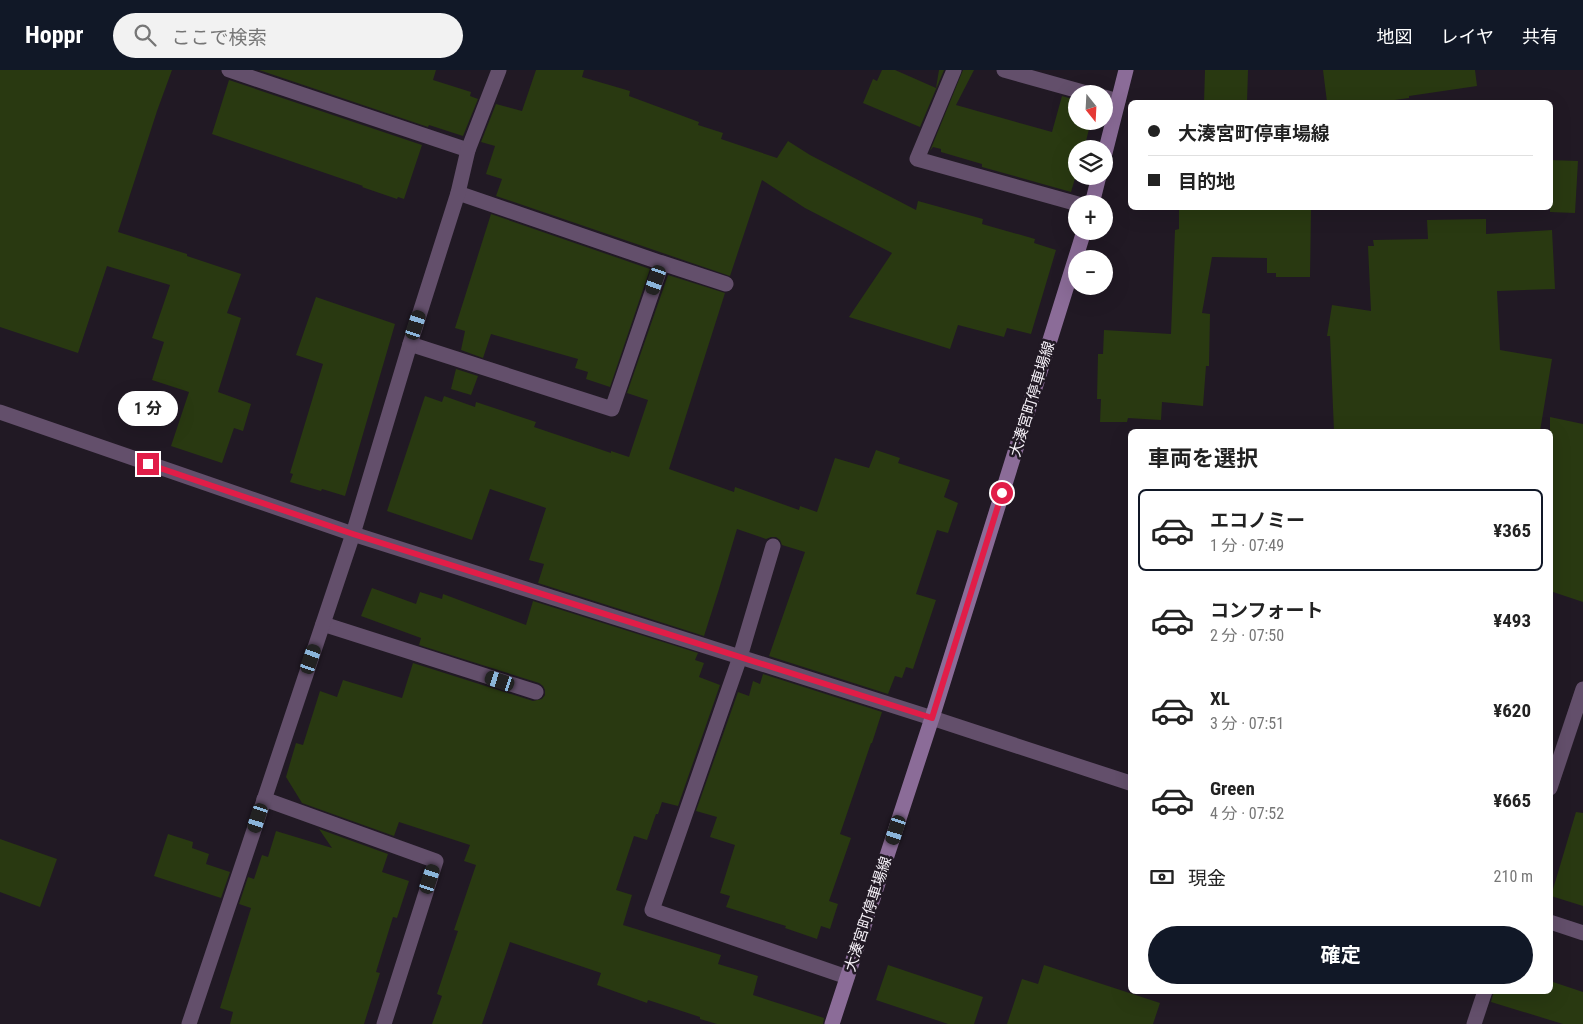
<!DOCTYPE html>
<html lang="ja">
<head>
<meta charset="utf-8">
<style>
	:root { --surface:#fff; --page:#f2f2f2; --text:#222; --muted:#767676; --line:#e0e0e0; --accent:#111827 }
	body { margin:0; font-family:"Roboto Condensed","Noto Sans JP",sans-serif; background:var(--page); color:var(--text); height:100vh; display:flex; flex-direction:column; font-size:19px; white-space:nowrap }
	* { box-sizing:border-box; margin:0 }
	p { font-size:16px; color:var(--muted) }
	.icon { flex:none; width:28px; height:28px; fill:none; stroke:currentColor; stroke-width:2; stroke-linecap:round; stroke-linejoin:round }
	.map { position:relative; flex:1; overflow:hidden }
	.drawer { position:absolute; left:1128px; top:359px; width:425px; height:565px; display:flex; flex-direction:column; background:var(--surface); border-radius:8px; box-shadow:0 5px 20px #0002 }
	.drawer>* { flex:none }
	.hud { position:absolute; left:1128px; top:30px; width:425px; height:110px; border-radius:8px; box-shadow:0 5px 20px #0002; display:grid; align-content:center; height:110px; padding:0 20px; background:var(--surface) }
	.needle { width:32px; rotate:162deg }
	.tools { position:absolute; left:1068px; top:15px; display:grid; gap:10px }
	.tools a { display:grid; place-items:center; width:45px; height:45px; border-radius:50%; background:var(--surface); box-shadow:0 5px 20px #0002; font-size:25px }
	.end { position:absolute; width:22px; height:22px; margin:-11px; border:6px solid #e11d48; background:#fff; box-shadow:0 0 0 2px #fff }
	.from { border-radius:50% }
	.bubble { position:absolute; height:35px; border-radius:18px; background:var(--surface); box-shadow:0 5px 20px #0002; font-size:16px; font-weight:700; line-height:35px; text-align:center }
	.car { position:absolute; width:15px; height:30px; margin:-15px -8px; border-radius:6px; box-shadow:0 0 4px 1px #0007; background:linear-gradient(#222 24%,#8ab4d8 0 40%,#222 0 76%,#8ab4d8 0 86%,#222 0) }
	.hud b { display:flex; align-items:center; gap:18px; height:48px; font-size:19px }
	.hud b+b { border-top:1px solid var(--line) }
	.hud i { width:12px; height:12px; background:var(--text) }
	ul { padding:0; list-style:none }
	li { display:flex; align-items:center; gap:15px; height:82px; margin:0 10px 8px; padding:0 10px; border:2px solid transparent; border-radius:8px }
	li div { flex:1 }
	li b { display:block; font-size:19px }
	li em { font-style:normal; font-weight:700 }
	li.selected { border-color:var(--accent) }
	li>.icon { width:45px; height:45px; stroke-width:1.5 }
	h2 { padding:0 20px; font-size:22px; line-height:60px }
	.pay { display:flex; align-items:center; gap:12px; height:55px; padding:0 20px; font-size:19px }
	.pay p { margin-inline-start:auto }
	.primary-button { display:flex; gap:10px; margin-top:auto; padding:10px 20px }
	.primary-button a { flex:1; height:58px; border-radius:30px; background:var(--accent); color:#fff; font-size:20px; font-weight:700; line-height:58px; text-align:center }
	header { display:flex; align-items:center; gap:30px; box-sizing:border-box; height:70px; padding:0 25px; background:var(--accent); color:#fff }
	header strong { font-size:24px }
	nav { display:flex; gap:28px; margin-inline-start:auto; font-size:18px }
	.search { width:350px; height:45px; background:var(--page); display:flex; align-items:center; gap:12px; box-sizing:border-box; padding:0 18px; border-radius:28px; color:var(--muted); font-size:19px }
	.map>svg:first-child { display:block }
	.building { fill:#293911 }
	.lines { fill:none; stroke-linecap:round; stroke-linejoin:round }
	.street { stroke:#634f6b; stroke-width:15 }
	.secondary { stroke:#8b6c98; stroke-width:15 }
	.route { stroke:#e11d48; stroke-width:6 }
	.labels { text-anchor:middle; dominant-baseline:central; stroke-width:5; stroke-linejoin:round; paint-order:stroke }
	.street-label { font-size:15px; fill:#f6f1f8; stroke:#211924 }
</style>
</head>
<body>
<header>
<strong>Hoppr</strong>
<div class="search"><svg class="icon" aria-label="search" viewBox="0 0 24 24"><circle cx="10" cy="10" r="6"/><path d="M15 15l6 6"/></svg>ここで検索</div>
<nav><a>地図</a><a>レイヤ</a><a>共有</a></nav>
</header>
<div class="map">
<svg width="1583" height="954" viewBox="0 0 1583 954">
	<rect width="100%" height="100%" fill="#211924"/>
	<!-- building -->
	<g class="building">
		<polygon points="0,0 172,0 157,41 118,162 187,184 187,186 241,204 227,243 241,248 218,322 251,334 243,361 234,358 222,393 171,376 189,322 152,310 164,272 152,268 170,215 107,196 78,283 0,257"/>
		<polygon points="259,0 436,0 433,10 471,22 470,26 478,29 463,66 429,55 428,57"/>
		<polygon points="536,0 584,0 582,7 630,21 629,26 699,52 698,55 723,63 721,69 777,88 788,71 810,85 916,140 918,131 983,149 982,154 1035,169 1034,173 1056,180 1031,264 1007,258 1004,267 958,255 950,279 849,247 892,183 805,138 762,110 730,206 496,126 502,109 486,104 495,76 481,72 496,34 522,41"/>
		<polygon points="882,0 895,0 936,18 939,0 944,0 920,57 863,33 873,9 877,11"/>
		<polygon points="963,0 974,0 956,35 1052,62 1062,26 1076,30 1076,51 1091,51 1084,79 1076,79 1076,105 1071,122 982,97 982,94 941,82 941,79 933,77 930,81"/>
		<polygon points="1205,0 1248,0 1247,32 1204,32"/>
		<polygon points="1323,0 1475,0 1477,16 1409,26 1409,28 1380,32 1327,32"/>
		<polygon points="229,10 422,75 404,129 398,127 397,129 362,117 363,116 212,64"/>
		<polygon points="1550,90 1578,91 1575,143 1550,142"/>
		<polygon points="1179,138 1311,138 1310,207 1276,207 1276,203 1267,203 1267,188 1212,187 1202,243 1210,244 1209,296 1206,296 1203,336 1162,332 1161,350 1128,348 1127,352 1100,352 1101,329 1097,329 1098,284 1103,284 1104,260 1171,264 1175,160 1179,159"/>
		<polygon points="491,144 650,199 610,317 586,309 588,302 575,298 578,289 491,264 483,288 461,280 465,261 455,258"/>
		<polygon points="1486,149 1486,164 1552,160 1555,219 1497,221 1500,280 1552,289 1540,361 1334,361 1330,266 1327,266 1332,235 1371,241 1368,176 1374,176 1373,170 1428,169 1427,150"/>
		<polygon points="668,205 725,223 669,399 734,422 735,417 799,440 800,436 817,442 835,388 869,398 876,380 900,388 898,393 950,410 944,427 958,433 948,463 937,460 916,524 936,530 913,599 906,597 902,608 895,606 888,624 769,586 805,482 782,475 780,470 776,467 771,467 766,469 737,459 719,519 704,566 538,513 544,494 529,490 546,438 490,419 472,470 387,441 425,326 442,332 444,326 475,337 476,332 536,352 534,357 611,383 611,381 629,387 648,330 627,323"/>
		<polygon points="316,227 395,254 345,426 322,419 321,421 290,412 293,404 290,403 323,294 296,285"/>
		<polygon points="456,299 478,306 471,325 451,319"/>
		<polygon points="1550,347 1583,354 1583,532 1550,521"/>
		<polygon points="372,518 416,534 420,522 442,529 443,524 526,555 533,531 698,583 695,590 704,593 699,607 720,615 678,736 662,732 658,744 656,744 647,770 634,766 616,820 632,825 623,855 721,885 718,894 758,906 753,925 824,948 823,954 717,954 700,949 700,947 648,930 647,933 597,915 601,903 510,872 482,954 432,954 442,926 437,924 458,861 454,860 476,795 464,791 470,775 399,752 394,766 302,733 286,707 296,673 303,675 320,621 337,627 343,610 402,628 413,593 533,631 542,629 545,625 545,620 543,616 539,613 419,575 421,568 361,546"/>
		<polygon points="763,604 882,642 872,673 871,673 840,764 851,768 829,831 838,834 830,859 821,856 817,869 785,858 786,856 726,837 730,826 720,823 735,775 710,767 717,747 696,741 738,622 749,626 753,611 760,614"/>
		<polygon points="1576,742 1583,743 1583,836 1551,826"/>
		<polygon points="319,759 388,784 382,802 409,811 397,848 393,847 376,902 380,903 364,954 230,954 233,942 220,938 251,838 239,834 248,807 254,809 262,785 268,787 276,761 332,778"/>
		<polygon points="168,764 193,772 192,778 209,784 206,794 230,802 221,828 154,806"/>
		<polygon points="0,769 57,789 40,837 0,822"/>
		<polygon points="888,895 983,927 974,954 948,954 876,930"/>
		<polygon points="1044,895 1160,933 1153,954 1007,954 1022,909 1038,914"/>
		<polygon points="1550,911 1583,922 1583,954 1563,954 1491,932 1494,921 1550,921"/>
	</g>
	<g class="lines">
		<!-- street -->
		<g class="street">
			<polyline points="229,0 468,80"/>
			<polyline points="954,0 917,89 1078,134"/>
			<polyline points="1004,0 1090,24"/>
			<polyline points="1104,27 1118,31"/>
			<polyline points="662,193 726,214"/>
			<polyline points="410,274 612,339 662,193 458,123"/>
			<polyline points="0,342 353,464 932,648 1130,713"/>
			<polyline points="773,476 740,587 652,840 847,907"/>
			<polyline points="323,554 536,622"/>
			<polyline points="1550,718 1583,619"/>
			<polyline points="264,729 436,791 384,954"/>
			<polyline points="1550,852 1583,863"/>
			<polyline points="189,954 353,464 410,274 458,123 468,80 499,0"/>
			<polyline points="1474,954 1485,921"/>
		</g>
		<!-- secondary -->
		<g class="secondary">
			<polyline points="1104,87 1126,0"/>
			<polyline points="1092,134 1099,106"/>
			<polyline points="832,954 932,648 1084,161"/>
		</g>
	</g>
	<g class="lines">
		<!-- route -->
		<polyline class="route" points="148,394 353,464 932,648 1002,423"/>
	</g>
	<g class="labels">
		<!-- street labels -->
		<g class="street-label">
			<text transform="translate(1032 329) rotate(-73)">大湊宮町停車場線</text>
			<text transform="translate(868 844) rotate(-72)">大湊宮町停車場線</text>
		</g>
	</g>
</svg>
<div class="tools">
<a><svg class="needle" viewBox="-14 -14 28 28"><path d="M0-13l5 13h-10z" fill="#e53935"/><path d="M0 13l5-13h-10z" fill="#767676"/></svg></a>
<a><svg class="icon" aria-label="layers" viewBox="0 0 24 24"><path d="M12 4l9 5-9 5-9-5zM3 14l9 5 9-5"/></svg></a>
<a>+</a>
<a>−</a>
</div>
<i class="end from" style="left:1002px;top:423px"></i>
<i class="end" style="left:148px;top:394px"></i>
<div class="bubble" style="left:118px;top:321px;width:60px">1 分</div>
<i class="car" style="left:656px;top:210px;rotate:199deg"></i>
<i class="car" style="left:416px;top:255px;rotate:18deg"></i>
<i class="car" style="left:311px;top:589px;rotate:19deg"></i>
<i class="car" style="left:500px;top:611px;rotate:288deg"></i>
<i class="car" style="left:258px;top:748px;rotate:198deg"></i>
<i class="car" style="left:896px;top:760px;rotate:198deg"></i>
<i class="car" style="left:430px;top:809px;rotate:18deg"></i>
<div class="hud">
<b><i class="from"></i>大湊宮町停車場線</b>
<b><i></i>目的地</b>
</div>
<section class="drawer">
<h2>車両を選択</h2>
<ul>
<li class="selected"><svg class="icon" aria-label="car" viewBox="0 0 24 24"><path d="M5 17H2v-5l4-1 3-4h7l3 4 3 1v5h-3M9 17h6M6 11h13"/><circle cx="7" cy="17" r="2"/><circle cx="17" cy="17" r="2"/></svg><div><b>エコノミー</b><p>1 分 · 07:49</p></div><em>¥365</em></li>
<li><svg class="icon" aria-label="car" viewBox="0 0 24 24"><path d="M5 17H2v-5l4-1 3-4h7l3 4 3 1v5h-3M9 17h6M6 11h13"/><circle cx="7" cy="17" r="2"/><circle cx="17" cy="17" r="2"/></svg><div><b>コンフォート</b><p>2 分 · 07:50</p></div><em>¥493</em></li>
<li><svg class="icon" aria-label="car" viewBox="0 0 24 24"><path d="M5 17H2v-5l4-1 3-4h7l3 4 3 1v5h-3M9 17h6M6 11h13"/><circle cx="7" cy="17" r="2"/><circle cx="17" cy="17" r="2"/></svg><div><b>XL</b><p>3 分 · 07:51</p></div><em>¥620</em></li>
<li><svg class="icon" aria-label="car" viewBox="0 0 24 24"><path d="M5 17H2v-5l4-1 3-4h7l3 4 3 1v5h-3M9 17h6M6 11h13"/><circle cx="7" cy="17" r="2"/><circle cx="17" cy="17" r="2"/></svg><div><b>Green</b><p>4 分 · 07:52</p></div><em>¥665</em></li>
</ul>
<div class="pay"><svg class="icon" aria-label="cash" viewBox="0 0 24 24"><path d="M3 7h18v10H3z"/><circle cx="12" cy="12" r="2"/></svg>現金<p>210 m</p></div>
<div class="primary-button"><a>確定</a></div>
</section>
</div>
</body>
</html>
